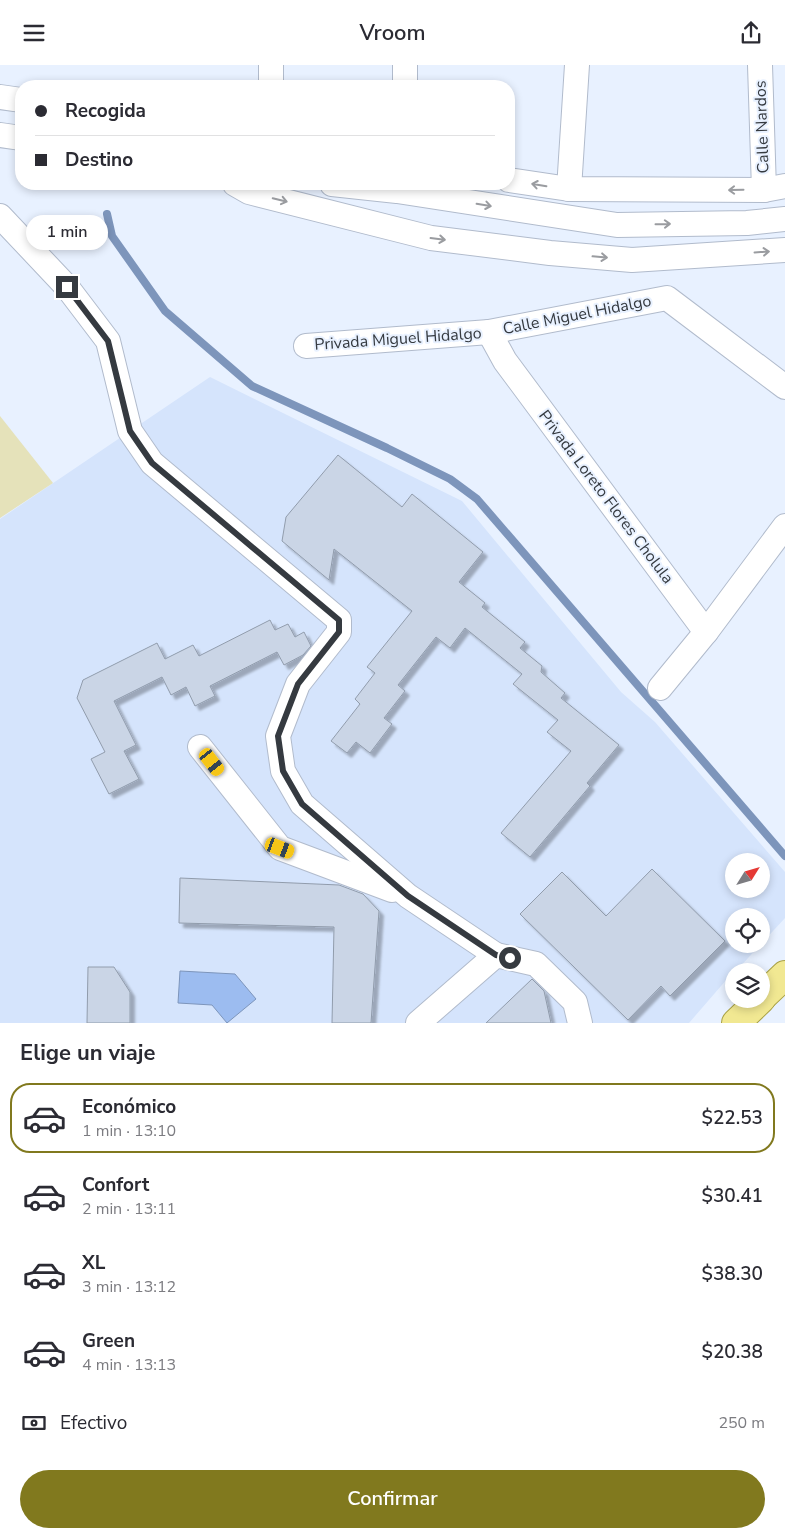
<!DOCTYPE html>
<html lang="es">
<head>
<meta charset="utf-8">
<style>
	:root { --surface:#fff; --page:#f2f2f3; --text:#2b2b33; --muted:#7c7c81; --line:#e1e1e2; --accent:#81791e }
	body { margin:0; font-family:"Nunito Sans",sans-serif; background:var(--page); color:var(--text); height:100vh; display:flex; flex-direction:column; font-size:19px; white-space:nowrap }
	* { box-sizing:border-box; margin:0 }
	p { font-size:16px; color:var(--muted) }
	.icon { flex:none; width:28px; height:28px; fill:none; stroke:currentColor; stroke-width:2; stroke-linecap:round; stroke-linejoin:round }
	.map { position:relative; height:958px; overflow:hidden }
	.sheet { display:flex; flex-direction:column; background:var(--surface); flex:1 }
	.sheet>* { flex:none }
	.top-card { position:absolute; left:15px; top:15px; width:500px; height:110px; border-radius:20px; box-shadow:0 2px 8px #0003; display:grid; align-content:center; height:110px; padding:0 20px; background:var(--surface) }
	.needle { width:32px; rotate:53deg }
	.controls { position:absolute; left:725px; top:788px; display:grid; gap:10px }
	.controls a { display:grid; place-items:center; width:45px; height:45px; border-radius:50%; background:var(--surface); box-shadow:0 2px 8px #0003; font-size:25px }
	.end { position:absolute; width:22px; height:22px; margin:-11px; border:6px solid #353a40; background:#fff; box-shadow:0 0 0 2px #fff }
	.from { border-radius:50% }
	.bubble { position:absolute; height:35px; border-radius:18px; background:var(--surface); box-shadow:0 2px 8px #0003; font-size:16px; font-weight:600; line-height:35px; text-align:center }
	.car { position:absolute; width:15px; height:30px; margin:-15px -8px; border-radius:6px; box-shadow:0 0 4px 1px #0007; background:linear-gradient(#f5c518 24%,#345 0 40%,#f5c518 0 76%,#345 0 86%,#f5c518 0) }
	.top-card b { display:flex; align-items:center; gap:18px; height:48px; font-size:19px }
	.top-card b+b { border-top:1px solid var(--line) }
	.top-card i { width:12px; height:12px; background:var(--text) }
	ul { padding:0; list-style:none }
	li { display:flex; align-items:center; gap:15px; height:70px; margin:0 10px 8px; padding:0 10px; border:2px solid transparent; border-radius:20px }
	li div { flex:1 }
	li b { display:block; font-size:19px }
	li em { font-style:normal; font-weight:600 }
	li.selected { border-color:var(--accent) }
	li>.icon { width:45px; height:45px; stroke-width:1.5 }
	h2 { padding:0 20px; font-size:22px; line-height:60px }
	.pay { display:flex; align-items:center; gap:12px; height:55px; padding:0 20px; font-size:19px }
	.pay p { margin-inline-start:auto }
	.cta { display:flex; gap:10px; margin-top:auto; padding:10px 20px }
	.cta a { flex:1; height:58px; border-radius:30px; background:var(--accent); color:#fff; font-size:20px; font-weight:600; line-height:58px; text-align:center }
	header { display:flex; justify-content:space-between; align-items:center; height:65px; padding:0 20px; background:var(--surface); font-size:22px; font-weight:600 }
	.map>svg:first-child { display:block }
	.built { fill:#d5e4fc; fill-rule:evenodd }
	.green { fill:#e5e2ba }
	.water { fill:#9cbcf0; stroke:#7d95bb }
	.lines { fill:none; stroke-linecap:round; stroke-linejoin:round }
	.stream { stroke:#7d95bb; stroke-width:8 }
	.building { fill:#cad5e6; stroke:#919cac; filter:url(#shadow) }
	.minor-casing { stroke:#b1bbcc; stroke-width:26 }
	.major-casing { stroke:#a9a146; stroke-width:30 }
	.minor { stroke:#fff; stroke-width:24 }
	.major { stroke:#f1e892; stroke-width:28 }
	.oneway { stroke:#9a9ca0 }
	.route { stroke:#353a40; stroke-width:6 }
	.labels { text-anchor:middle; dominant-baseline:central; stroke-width:4; stroke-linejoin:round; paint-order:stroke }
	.street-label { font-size:16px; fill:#353a40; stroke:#e8f1ff }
</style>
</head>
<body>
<header><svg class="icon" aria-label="menu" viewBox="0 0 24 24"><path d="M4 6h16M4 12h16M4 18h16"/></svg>Vroom<svg class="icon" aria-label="share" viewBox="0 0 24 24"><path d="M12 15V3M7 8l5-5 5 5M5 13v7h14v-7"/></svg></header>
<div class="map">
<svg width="785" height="958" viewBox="0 0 785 958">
	<defs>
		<filter id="shadow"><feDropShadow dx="4.5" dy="4.5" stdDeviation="1" flood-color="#0004"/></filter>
	</defs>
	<rect width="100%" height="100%" fill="#e8f1ff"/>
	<!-- built -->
	<path class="built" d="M210,312L462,436L621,627L655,657L785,807V853L736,906H734L689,958H0V454ZM734,796H761V824H734ZM734,851H761V879H734Z"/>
	<!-- green -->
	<polygon class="green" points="0,351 53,418 0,453"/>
	<!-- water -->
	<polygon class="water" points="180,906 235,909 256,934 227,958 212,940 178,938"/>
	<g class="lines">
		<!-- stream -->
		<polyline class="stream" points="107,149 112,171 165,246 252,321 387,383 450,414 477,434 785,791"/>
	</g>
	<!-- building -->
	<g class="building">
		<polygon points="338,390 402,442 412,429 483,487 459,517 485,538 482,542 525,577 520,583 542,601 541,607 565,628 561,633 619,680 587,718 590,721 530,792 501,768 571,686 547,667 558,655 513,619 522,609 465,563 450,583 436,572 398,620 405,626 384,653 392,659 370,688 356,677 347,688 331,676 360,639 355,634 375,608 367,602 412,546 334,484 329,515 282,476 286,452"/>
		<polygon points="270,555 275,565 288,559 295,572 304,567 311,581 303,590 284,600 277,587 210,621 215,631 195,641 186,622 171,630 162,612 114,636 136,680 124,686 139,714 109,729 91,694 105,687 77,633 83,615 157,578 165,594 193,580 199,591"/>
		<polygon points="652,804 725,876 670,931 661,921 628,955 520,849 562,807 606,851"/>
		<polygon points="180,813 339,820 363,829 379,846 371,958 332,958 334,862 179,858"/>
		<polygon points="88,902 114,902 130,927 130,958 87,958"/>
		<polygon points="532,914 544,926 551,958 486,958"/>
	</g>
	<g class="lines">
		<defs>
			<g id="minor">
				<polyline points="271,0 271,21"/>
				<polyline points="405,0 405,21"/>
				<polyline points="760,0 764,125"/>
				<polyline points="0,32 21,35"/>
				<polyline points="0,70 21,73"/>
				<polyline points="509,115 569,124 764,125 785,121"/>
				<polyline points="235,119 249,127 431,173 550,188 632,195 785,185"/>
				<polyline points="332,119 397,126 617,160 747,158 785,154"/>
				<polyline points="569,124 577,0"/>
				<polyline points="0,151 67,222 108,276 130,366 152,398 339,555 339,567 298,619 278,671 283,706 302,739 408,831 496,890"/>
				<polyline points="306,281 489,267"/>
				<polyline points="706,567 505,296 489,267 667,233 785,322"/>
				<polyline points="660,623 706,567 785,461"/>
				<polyline points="200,682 280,783 392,825"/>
				<polyline points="418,958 496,890 536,899 575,937 580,958"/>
			</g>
			<g id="major">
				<polyline points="761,933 785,910"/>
				<polyline points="736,958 761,934"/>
			</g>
		</defs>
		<!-- minor casing -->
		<use href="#minor" class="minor-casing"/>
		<!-- major casing -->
		<use href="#major" class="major-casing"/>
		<!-- minor -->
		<use href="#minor" class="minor"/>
		<!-- major -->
		<use href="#major" class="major"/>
	</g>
	<!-- one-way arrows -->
	<defs><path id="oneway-shaft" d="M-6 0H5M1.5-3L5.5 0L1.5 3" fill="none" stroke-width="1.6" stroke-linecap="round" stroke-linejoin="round" transform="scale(1.25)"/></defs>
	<g class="oneway">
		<use href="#oneway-shaft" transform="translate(539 120) rotate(-171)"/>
		<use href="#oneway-shaft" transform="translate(736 125) rotate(179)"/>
		<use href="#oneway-shaft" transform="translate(280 135) rotate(14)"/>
		<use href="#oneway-shaft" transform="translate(484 140) rotate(9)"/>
		<use href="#oneway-shaft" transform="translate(663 159) rotate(-1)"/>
		<use href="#oneway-shaft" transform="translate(438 174) rotate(7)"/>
		<use href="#oneway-shaft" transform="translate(762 187) rotate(-4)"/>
		<use href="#oneway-shaft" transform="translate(600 192) rotate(5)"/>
	</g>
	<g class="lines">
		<!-- route -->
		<polyline class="route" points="67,222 108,276 130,366 152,398 339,555 339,567 298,619 278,671 283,706 302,739 408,831 496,890 510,893"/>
	</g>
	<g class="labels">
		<!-- street labels -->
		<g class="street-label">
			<text transform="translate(762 62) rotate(-92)">Calle Nardos</text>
			<text transform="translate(577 250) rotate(-11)">Calle Miguel Hidalgo</text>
			<text transform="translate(398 274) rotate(-4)">Privada Miguel Hidalgo</text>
			<text transform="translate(606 432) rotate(53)">Privada Loreto Flores Cholula</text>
		</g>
	</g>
</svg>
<div class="controls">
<a><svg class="needle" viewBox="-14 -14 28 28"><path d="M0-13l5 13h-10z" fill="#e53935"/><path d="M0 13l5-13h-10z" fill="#7c7c81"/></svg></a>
<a><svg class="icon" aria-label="locate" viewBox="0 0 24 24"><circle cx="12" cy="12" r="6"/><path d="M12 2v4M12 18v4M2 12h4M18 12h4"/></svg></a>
<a><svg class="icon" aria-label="layers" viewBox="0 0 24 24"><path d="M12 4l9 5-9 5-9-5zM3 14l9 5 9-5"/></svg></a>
</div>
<i class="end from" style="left:510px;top:893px"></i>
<i class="end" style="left:67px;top:222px"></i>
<div class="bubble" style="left:26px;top:150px;width:82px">1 min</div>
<i class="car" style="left:212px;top:697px;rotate:142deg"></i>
<i class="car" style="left:280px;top:783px;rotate:111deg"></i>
<div class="top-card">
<b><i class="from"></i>Recogida</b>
<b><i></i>Destino</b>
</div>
</div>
<section class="sheet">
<h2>Elige un viaje</h2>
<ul>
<li class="selected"><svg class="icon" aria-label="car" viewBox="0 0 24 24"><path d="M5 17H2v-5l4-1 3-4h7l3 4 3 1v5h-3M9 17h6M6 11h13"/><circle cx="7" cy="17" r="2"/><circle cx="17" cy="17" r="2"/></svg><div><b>Económico</b><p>1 min · 13:10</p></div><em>$22.53</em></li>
<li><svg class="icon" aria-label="car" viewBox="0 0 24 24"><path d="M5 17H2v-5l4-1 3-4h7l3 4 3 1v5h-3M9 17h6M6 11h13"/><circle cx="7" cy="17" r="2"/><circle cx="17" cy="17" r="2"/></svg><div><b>Confort</b><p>2 min · 13:11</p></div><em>$30.41</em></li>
<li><svg class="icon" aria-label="car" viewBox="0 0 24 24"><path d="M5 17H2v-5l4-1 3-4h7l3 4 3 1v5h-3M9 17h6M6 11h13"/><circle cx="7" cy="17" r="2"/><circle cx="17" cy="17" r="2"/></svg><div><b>XL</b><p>3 min · 13:12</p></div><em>$38.30</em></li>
<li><svg class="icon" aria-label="car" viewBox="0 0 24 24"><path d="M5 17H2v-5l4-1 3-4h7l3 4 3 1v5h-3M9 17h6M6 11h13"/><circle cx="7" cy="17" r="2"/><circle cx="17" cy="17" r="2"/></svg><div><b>Green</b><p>4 min · 13:13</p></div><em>$20.38</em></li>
</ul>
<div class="pay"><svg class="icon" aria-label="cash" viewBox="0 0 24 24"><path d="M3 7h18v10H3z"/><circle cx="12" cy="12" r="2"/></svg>Efectivo<p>250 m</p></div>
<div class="cta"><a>Confirmar</a></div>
</section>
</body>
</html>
